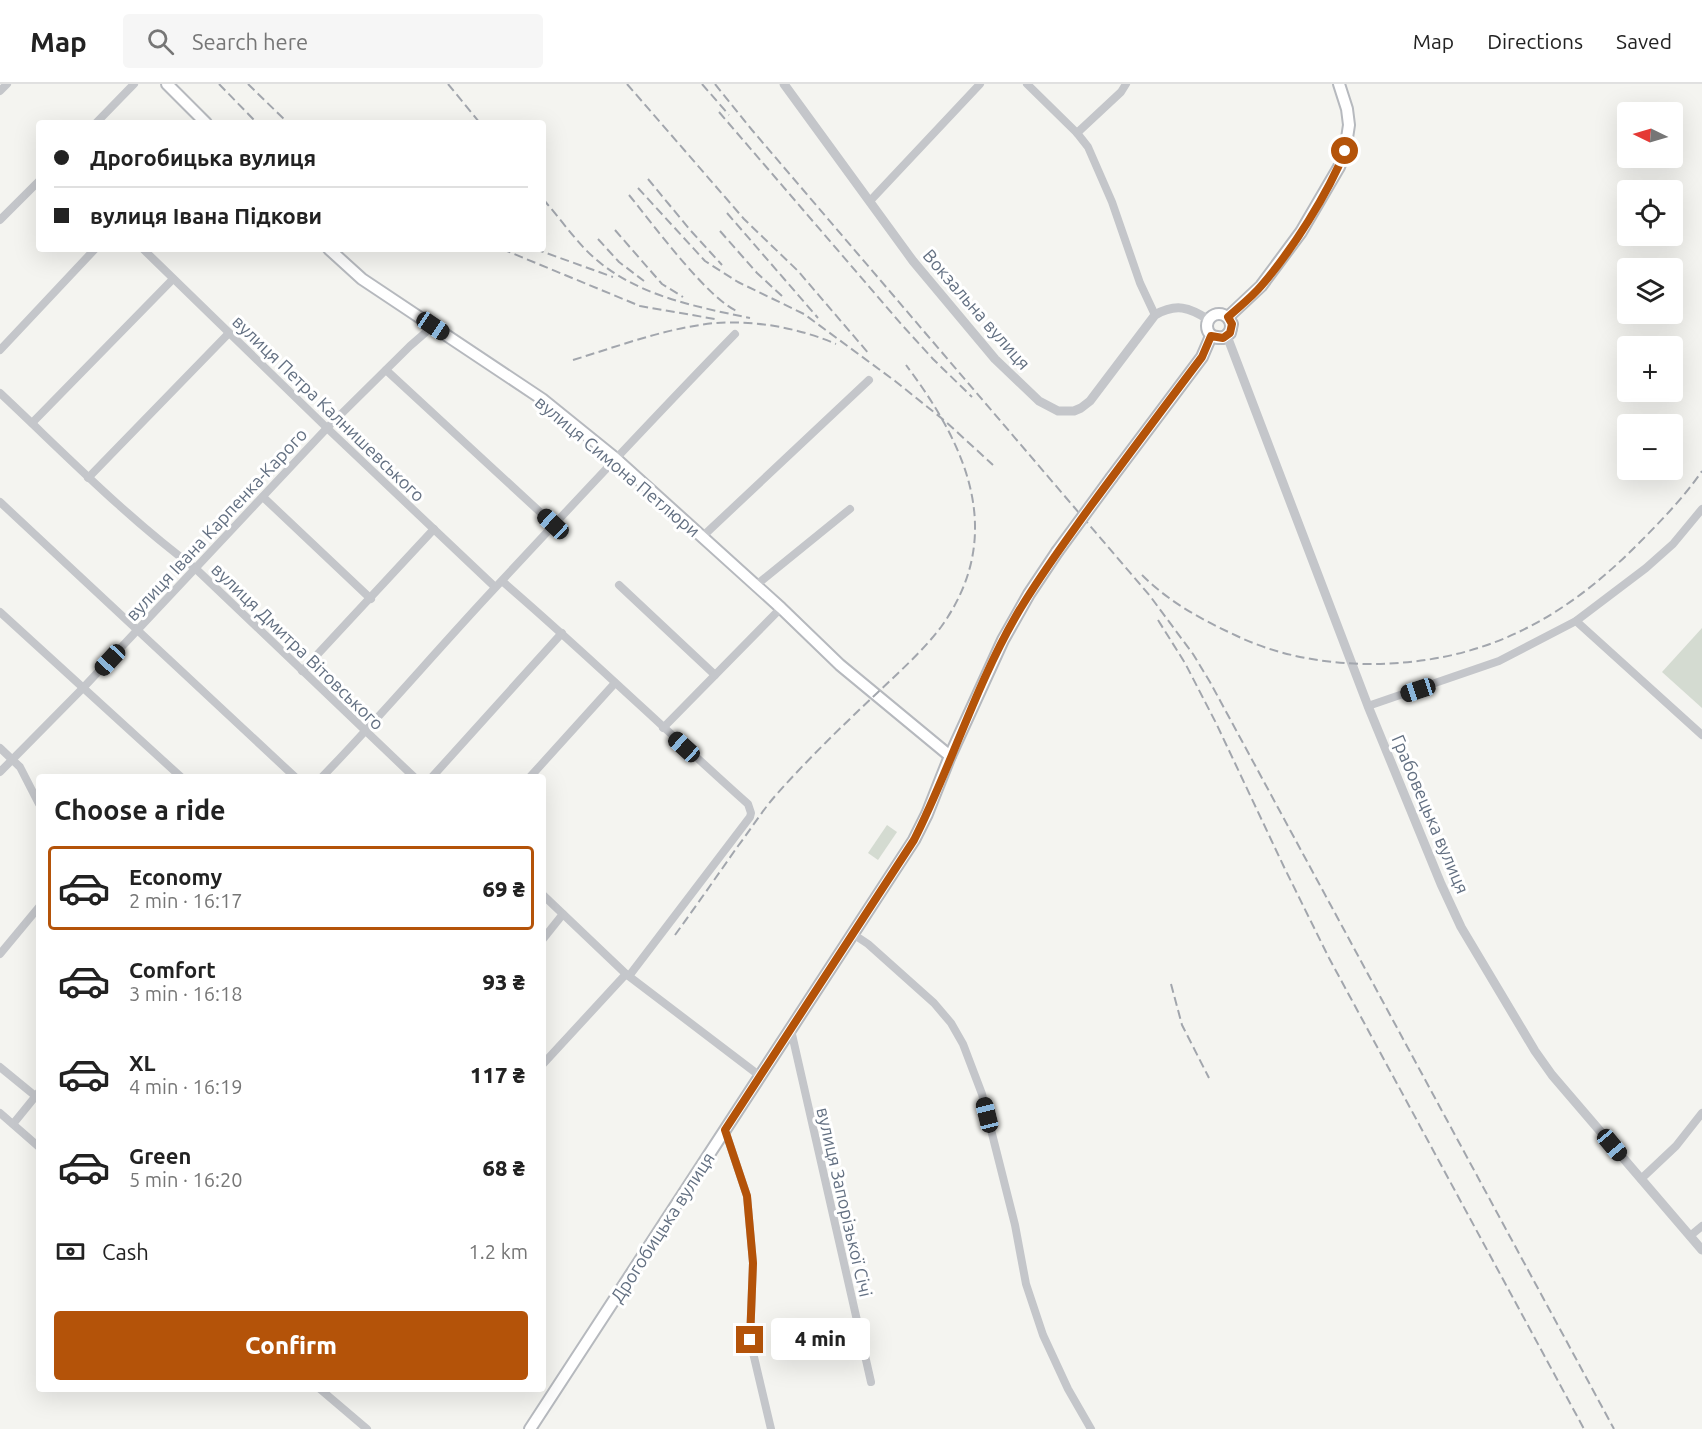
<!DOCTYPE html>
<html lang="en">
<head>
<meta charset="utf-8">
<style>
	:root { --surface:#fff; --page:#f6f6f6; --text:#222; --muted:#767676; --line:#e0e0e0; --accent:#b45309 }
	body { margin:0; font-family:Ubuntu,sans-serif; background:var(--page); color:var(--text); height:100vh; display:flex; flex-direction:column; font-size:22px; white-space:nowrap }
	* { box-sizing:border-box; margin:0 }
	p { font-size:20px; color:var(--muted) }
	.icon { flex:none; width:33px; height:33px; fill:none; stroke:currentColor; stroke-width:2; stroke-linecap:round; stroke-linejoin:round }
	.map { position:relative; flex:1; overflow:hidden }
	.drawer { position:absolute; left:36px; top:690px; width:510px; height:618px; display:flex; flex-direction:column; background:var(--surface); border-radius:6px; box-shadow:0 6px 24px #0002 }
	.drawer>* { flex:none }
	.hud { position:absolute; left:36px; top:36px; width:510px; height:132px; border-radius:6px; box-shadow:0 6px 24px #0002; display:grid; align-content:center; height:132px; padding:0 18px; background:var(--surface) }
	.needle { width:39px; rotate:275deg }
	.tools { position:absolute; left:1617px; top:18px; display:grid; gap:12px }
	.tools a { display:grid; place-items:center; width:66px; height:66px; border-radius:6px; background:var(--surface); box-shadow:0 6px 24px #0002; font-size:30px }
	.end { position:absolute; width:27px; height:27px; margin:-14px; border:8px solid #b45309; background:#fff; box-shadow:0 0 0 3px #fff }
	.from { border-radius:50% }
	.bubble { position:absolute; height:42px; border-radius:6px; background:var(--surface); box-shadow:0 6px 24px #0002; font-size:20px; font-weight:800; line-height:42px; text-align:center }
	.car { position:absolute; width:18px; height:36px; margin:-18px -9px; border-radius:8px; box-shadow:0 0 4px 2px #0007; background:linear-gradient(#222 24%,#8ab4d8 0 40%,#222 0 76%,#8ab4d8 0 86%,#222 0) }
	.hud b { display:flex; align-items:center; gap:21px; height:57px; font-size:22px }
	.hud b+b { border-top:2px solid var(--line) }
	.hud i { width:15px; height:15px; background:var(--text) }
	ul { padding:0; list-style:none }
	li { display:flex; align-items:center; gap:18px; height:84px; margin:0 12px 9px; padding:0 6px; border:3px solid transparent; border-radius:6px }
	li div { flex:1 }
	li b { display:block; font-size:22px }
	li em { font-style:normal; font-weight:800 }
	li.active { border-color:var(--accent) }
	li>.icon { width:54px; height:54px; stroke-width:1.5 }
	h2 { padding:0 18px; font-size:27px; line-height:72px }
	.pay { display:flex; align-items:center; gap:15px; height:66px; padding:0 18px; font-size:22px }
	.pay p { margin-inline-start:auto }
	.button { display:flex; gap:12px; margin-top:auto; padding:12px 18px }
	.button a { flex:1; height:69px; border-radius:6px; background:var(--accent); color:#fff; font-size:24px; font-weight:800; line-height:69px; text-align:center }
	header { display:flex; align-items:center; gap:36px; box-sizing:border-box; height:84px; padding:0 30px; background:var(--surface); border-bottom:2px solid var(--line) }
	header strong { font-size:28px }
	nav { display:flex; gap:33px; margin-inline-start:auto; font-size:21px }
	.search { width:420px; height:54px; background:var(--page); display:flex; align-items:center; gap:15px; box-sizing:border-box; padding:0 21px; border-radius:6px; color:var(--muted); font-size:22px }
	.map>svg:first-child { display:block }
	.green { fill:#d4dbd1 }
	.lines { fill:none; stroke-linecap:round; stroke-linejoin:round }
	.secondary-casing { stroke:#b6b9be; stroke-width:14 }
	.minor { stroke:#c4c6ca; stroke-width:8 }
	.tertiary { stroke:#c4c6ca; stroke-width:9 }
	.secondary { stroke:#fff; stroke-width:10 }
	.rail { stroke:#a2a6ad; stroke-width:2; stroke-dasharray:9 4.5; stroke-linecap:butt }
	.secondary-bridge-casing { stroke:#b6b9be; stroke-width:14; stroke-linecap:butt }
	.secondary-bridge { stroke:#fff; stroke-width:10 }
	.route { stroke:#b45309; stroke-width:8 }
	.labels { text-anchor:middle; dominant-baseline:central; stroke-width:6; stroke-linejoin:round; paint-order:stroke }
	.street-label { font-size:18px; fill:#637082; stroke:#fff }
</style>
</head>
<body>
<header>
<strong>Map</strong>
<div class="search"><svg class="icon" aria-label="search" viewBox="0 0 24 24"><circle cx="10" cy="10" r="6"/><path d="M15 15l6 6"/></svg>Search here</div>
<nav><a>Map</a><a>Directions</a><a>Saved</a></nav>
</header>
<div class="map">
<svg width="1702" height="1345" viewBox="0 0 1702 1345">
	<rect width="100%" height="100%" fill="#f4f4f0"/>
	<!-- green -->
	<g class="green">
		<polygon points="1702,544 1702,624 1662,588"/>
		<polygon points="887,741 897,748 878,776 868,769"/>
	</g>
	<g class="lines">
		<defs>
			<g id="secondary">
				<polyline points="167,0 206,39"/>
				<polyline points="329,165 362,195 542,315 615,374 781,524 840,581 950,672"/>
				<circle cx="1219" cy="242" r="12"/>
				<polyline points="1112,393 1202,273 1211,252 1223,254 1230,249 1232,240 1228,233 1261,202 1301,148 1339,83 1345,67 1349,41 1347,25 1339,0"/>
				<polyline points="530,1345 914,756 927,730 950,672 1003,556 1029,510 1057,468"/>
			</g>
		</defs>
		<!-- secondary casing -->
		<use href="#secondary" class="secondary-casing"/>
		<!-- minor -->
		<g class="minor">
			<polyline points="1027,0 1077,49 1088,63 1112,118 1140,199 1155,231"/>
			<polyline points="0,7 7,0"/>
			<polyline points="96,39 134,0"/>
			<polyline points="1077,49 1121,8 1126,0"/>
			<polyline points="870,117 980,0"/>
			<polyline points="0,136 39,97"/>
			<polyline points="143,165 327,344 495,503"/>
			<polyline points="0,266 95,165"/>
			<polyline points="386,286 553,440"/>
			<path d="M0,309C64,369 125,432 195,484L414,693"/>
			<polyline points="32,339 173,195"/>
			<polyline points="88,394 229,249"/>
			<polyline points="263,413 371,515"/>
			<polyline points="0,418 295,693"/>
			<polyline points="702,453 869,296"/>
			<path d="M502,497C586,569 665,646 748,720L751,729L750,733L629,892"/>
			<polyline points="619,501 715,591"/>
			<polyline points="755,502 850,425"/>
			<polyline points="0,528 181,693"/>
			<polyline points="1576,537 1702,651"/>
			<polyline points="302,587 434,445"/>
			<polyline points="1368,622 1499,577 1576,537 1646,484 1673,460 1702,425"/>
			<polyline points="663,644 781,524"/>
			<polyline points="0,664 20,683 39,720"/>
			<polyline points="0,688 83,604 327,344 410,262 433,242"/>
			<path d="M322,693C381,632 436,567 494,505C574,419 653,334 735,250"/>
			<polyline points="432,693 562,549"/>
			<polyline points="530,693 615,599"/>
			<polyline points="543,811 626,890 760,992"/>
			<polyline points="853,850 868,860 934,919 951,939 963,960 982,1010 1015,1141 1026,1200 1043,1251 1068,1305 1091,1345"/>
			<polyline points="543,855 563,830"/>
			<polyline points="0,870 39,823"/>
			<polyline points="791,946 871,1298"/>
			<polyline points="543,980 626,890"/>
			<polyline points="0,983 39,1015"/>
			<polyline points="0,1029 39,1063"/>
			<polyline points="13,1040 39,1008"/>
			<polyline points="725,1046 747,1112 753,1179 750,1256 771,1345"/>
			<polyline points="1641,1095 1676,1062 1702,1029"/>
			<polyline points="1690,1152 1702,1142"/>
			<polyline points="320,1305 367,1345"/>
		</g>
		<!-- tertiary -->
		<g class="tertiary">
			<path d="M784,0L913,177L995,275L1039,317L1058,327H1074L1081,324L1090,317L1155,231C1176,219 1189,223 1209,236"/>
			<polyline points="1227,252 1368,622 1441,800 1461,843 1535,967 1552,991 1702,1166"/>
		</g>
		<!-- secondary -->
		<use href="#secondary" class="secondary"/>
		<!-- rail -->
		<g class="rail">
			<polyline points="219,0 257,39"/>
			<polyline points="248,0 288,39"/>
			<polyline points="448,0 480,39"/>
			<polyline points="627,0 744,135 798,187 870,271"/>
			<polyline points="702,0 729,31"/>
			<polyline points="715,0 752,46 1150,512 1193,570 1210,598 1614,1345"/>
			<polyline points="719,28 902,241 933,275 972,313"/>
			<polyline points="648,95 691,147 722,181"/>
			<polyline points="638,104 705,177 738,198 804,230 895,297 945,337 993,381"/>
			<path d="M629,111C653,140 708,216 739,228"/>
			<path d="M543,115C557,131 570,149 585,165C628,210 692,222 750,234"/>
			<polyline points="727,129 818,234"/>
			<polyline points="615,146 662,200 683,213"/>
			<polyline points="720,147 757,189 783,213"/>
			<polyline points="598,155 619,178 644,197"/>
			<polyline points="502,165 640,222 715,235"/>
			<polyline points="535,165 613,193"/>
			<path d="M573,276C619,262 666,244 715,239C755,236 799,244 836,260"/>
			<path d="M1142,491C1169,518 1202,536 1237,552C1277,571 1321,579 1365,580C1479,581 1561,538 1639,459C1662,436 1684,413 1702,387"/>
			<polyline points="1158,536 1185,579 1216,639 1284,783 1329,874 1584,1345"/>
			<path d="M675,851C696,822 717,792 738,762C751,745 762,727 776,711C807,676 841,643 875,611C898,589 922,568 941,543C1007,451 967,362 906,281"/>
			<polyline points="1171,900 1182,941 1209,994"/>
		</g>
		<defs>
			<polyline id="secondary-bridge" points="1057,468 1112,393"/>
		</defs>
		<!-- secondary-bridge casing -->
		<use href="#secondary-bridge" class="secondary-bridge-casing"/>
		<!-- secondary-bridge -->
		<use href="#secondary-bridge" class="secondary-bridge"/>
	</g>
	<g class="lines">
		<!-- route -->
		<path class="route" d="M750,1256L753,1179L747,1112L725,1046L914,756C951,683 975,603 1016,532C1038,494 1065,458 1090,423C1127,373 1164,323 1202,273L1211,252L1223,254L1230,249L1232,240L1228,233C1239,223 1252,213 1262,201C1292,166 1328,110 1345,67"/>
	</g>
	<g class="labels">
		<!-- street labels -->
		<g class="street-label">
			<text transform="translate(977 225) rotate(49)">Вокзальна вулиця</text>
			<text transform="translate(329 324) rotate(44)">вулиця Петра Калнишевського</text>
			<text transform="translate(618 382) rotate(40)">вулиця Симона Петлюри</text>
			<text transform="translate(216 440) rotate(-47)">вулиця Івана Карпенка-Карого</text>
			<text transform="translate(298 562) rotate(44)">вулиця Дмитра Вітовського</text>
			<text transform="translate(1431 730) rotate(67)">Грабовецька вулиця</text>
			<text transform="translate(845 1118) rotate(77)">вулиця Запорізької Січі</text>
			<text transform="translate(662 1143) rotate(-57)">Дрогобицька вулиця</text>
		</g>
	</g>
</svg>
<div class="tools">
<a><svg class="needle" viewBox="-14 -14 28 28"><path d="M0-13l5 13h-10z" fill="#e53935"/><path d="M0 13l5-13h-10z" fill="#767676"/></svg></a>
<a><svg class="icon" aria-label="locate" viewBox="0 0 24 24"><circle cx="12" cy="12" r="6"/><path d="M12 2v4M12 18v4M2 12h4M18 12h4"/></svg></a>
<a><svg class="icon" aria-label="layers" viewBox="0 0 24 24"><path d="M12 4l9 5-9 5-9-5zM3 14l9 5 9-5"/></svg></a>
<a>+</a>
<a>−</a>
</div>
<i class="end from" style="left:1345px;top:67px"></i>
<i class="end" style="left:750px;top:1256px"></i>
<div class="bubble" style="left:771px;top:1234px;width:99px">4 min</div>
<i class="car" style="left:433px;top:242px;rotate:124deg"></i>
<i class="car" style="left:553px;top:440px;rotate:313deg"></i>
<i class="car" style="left:110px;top:576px;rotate:223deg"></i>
<i class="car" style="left:1418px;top:606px;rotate:252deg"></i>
<i class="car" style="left:684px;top:663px;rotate:312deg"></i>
<i class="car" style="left:987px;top:1031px;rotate:346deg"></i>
<i class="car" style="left:1612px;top:1061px;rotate:140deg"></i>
<div class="hud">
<b><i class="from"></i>Дрогобицька вулиця</b>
<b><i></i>вулиця Івана Підкови</b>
</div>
<section class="drawer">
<h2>Choose a ride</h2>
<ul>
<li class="active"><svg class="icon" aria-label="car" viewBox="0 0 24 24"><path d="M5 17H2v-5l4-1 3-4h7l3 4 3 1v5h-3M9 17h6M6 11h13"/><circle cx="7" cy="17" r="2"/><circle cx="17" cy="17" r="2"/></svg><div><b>Economy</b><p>2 min · 16:17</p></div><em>69 ₴</em></li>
<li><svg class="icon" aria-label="car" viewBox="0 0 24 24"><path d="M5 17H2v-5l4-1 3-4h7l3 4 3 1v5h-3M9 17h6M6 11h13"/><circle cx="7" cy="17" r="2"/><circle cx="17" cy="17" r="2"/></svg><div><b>Comfort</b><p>3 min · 16:18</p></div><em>93 ₴</em></li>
<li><svg class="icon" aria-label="car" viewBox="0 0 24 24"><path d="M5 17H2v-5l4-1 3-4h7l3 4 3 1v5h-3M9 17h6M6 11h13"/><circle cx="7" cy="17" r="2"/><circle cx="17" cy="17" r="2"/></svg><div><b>XL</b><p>4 min · 16:19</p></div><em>117 ₴</em></li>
<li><svg class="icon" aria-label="car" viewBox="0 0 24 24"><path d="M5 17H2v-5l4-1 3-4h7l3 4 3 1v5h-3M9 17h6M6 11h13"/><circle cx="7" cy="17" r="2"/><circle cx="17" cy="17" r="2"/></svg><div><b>Green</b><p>5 min · 16:20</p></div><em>68 ₴</em></li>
</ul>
<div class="pay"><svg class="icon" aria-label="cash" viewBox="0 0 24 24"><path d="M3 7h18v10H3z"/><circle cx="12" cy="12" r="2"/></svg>Cash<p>1.2 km</p></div>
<div class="button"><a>Confirm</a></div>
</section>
</div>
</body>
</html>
